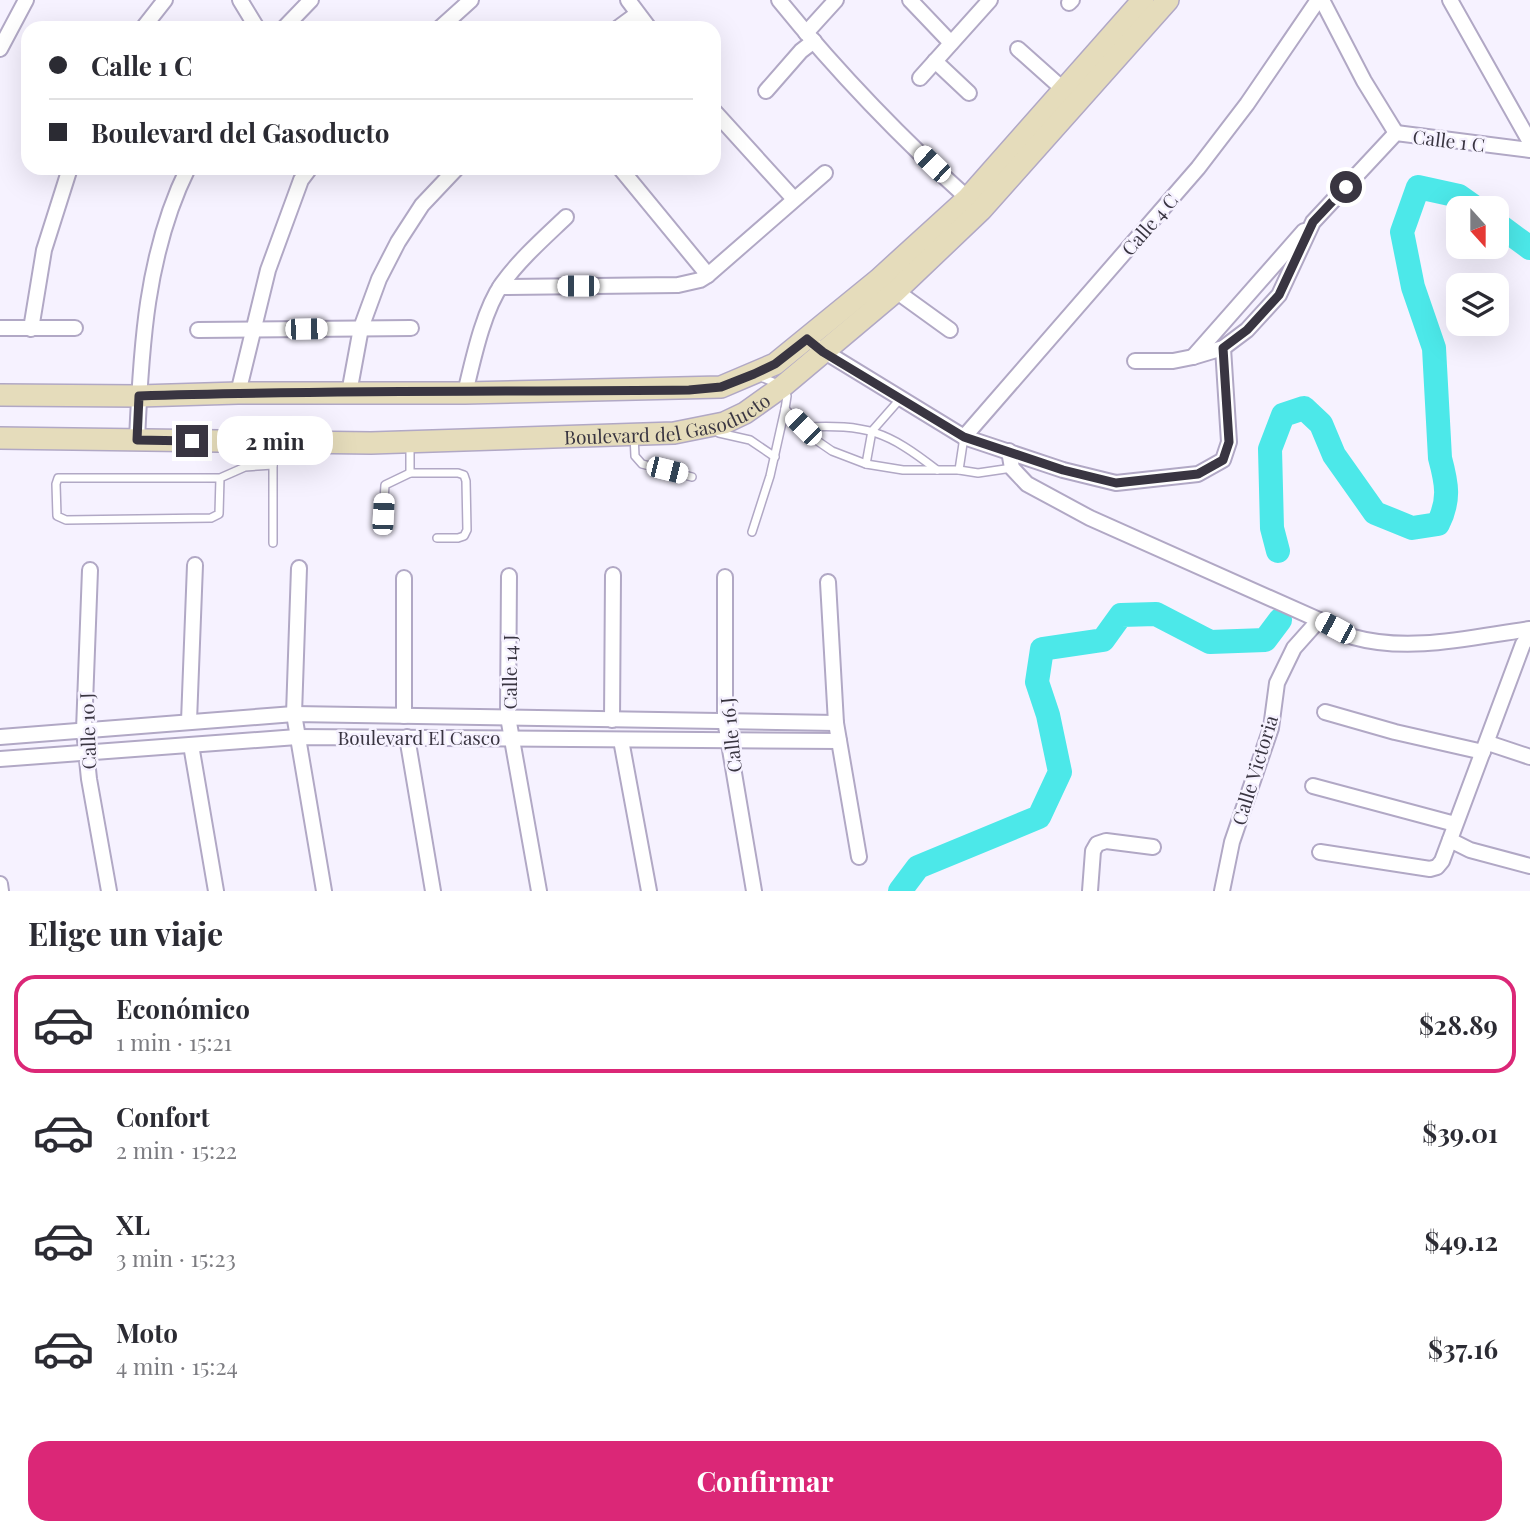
<!DOCTYPE html>
<html lang="es">
<head>
<meta charset="utf-8">
<style>
	:root { --surface:#fff; --page:#f7f7f7; --text:#2b2b33; --muted:#7c7c81; --line:#e1e1e2; --accent:#db2777 }
	body { margin:0; font-family:"Playfair Display",serif; background:var(--page); color:var(--text); height:100vh; display:flex; flex-direction:column; font-size:26px; white-space:nowrap }
	* { box-sizing:border-box; margin:0 }
	p { font-size:23px; color:var(--muted) }
	.icon { flex:none; width:38px; height:38px; fill:none; stroke:currentColor; stroke-width:2; stroke-linecap:round; stroke-linejoin:round }
	.map { position:relative; height:891px; overflow:hidden }
	.side { display:flex; flex-direction:column; background:var(--surface); flex:1 }
	.side>* { flex:none }
	.hud { position:absolute; left:21px; top:21px; width:700px; height:154px; border-radius:21px; box-shadow:0 7px 28px #0002; display:grid; align-content:center; height:154px; padding:0 28px; background:var(--surface) }
	.needle { width:46px; rotate:159deg }
	.fabs { position:absolute; left:1446px; top:196px; display:grid; gap:14px }
	.fabs a { display:grid; place-items:center; width:63px; height:63px; border-radius:14px; background:var(--surface); box-shadow:0 7px 28px #0002; font-size:35px }
	.end { position:absolute; width:32px; height:32px; margin:-16px; border:9px solid #393541; background:#fff; box-shadow:0 0 0 4px #fff }
	.from { border-radius:50% }
	.bubble { position:absolute; height:49px; border-radius:21px; background:var(--surface); box-shadow:0 7px 28px #0002; font-size:23px; font-weight:700; line-height:49px; text-align:center }
	.car { position:absolute; width:21px; height:42px; margin:-21px -10px; border-radius:9px; box-shadow:0 0 5px 2px #0007; background:linear-gradient(#fff 24%,#345 0 40%,#fff 0 76%,#345 0 86%,#fff 0) }
	.hud b { display:flex; align-items:center; gap:24px; height:66px; font-size:26px }
	.hud b+b { border-top:2px solid var(--line) }
	.hud i { width:18px; height:18px; background:var(--text) }
	ul { padding:0; list-style:none }
	li { display:flex; align-items:center; gap:21px; height:98px; margin:0 14px 10px; padding:0 14px; border:4px solid transparent; border-radius:21px }
	li div { flex:1 }
	li b { display:block; font-size:26px }
	li em { font-style:normal; font-weight:700 }
	li.active { border-color:var(--accent) }
	li>.icon { width:63px; height:63px; stroke-width:1.5 }
	h2 { padding:0 28px; font-size:32px; line-height:84px }
	.primary-button { display:flex; gap:14px; margin-top:auto; padding:14px 28px }
	.primary-button a { flex:1; height:80px; border-radius:21px; background:var(--accent); color:#fff; font-size:28px; font-weight:700; line-height:80px; text-align:center }
	.map>svg:first-child { display:block }
	.lines { fill:none; stroke-linecap:round; stroke-linejoin:round }
	.river { stroke:#4ce8e9; stroke-width:24 }
	.lane-casing { stroke:#b1a8c5; stroke-width:10 }
	.street-casing { stroke:#b1a8c5; stroke-width:18 }
	.secondary-casing { stroke:#b1a8c5; stroke-width:24 }
	.lane { stroke:#fff; stroke-width:7 }
	.street { stroke:#fff; stroke-width:14 }
	.secondary { stroke:#e5dcbb; stroke-width:21 }
	.route { stroke:#393541; stroke-width:9 }
	.labels { text-anchor:middle; dominant-baseline:central; stroke-width:5; stroke-linejoin:round; paint-order:stroke }
	.street-label { font-size:19px; fill:#393541; stroke:#f6f2ff }
</style>
</head>
<body>
<div class="map">
<svg width="1530" height="891" viewBox="0 0 1530 891">
	<rect width="100%" height="100%" fill="#f6f2ff"/>
	<g class="lines">
		<!-- river -->
		<g class="river">
			<polyline points="1496,223 1530,248"/>
			<path d="M1278,551L1272,528L1270,449L1283,415L1304,408L1321,424L1334,455L1375,513L1412,528L1438,524C1450,500 1447,484 1440,458L1434,348L1413,287L1402,232L1418,187L1459,196L1476,208"/>
			<polyline points="900,891 918,867 1039,817 1060,772 1048,715 1037,682 1042,649 1103,640 1121,615 1156,614 1210,642 1265,640 1280,620"/>
		</g>
		<defs>
			<g id="lane">
				<polyline points="785,409 816,440 832,451 866,464 903,470 959,470 978,473 1012,468"/>
				<path d="M803,427C867,424 887,431 937,470"/>
				<polyline points="719,433 750,440 775,457"/>
				<polyline points="634,435 635,456 642,464 692,477"/>
				<polyline points="410,446 410,473 458,473 464,475 466,481 467,530 464,536 458,538 437,538"/>
				<polyline points="866,464 872,431 901,398"/>
				<polyline points="959,470 964,437"/>
				<polyline points="220,478 219,514 211,518 66,520 57,516 56,484 58,478 220,478 245,467 273,465"/>
				<polyline points="383,514 385,485 410,473"/>
				<polyline points="752,532 770,476 785,409 787,396 783,386 758,376"/>
				<polyline points="273,543 273,446"/>
			</g>
			<g id="street">
				<polyline points="240,0 257,28"/>
				<polyline points="628,0 649,28"/>
				<path d="M779,0C838,73 904,141 974,204"/>
				<polyline points="910,0 951,43"/>
				<polyline points="1322,0 1364,81 1396,133"/>
				<polyline points="1450,0 1530,142"/>
				<polyline points="1069,3 1072,0"/>
				<polyline points="143,28 165,0"/>
				<polyline points="284,28 311,0"/>
				<polyline points="440,28 471,0"/>
				<polyline points="618,28 637,14"/>
				<polyline points="806,33 836,0"/>
				<polyline points="0,49 26,0"/>
				<polyline points="1018,49 1064,90"/>
				<polyline points="935,61 969,93"/>
				<polyline points="920,78 990,0"/>
				<polyline points="766,91 801,51 814,41"/>
				<polyline points="714,111 794,199"/>
				<polyline points="620,168 708,275"/>
				<polyline points="500,287 678,285 700,280 708,275 825,173"/>
				<polyline points="896,291 950,330"/>
				<polyline points="0,328 75,328"/>
				<polyline points="31,329 44,250 70,168"/>
				<polyline points="198,330 411,328"/>
				<polyline points="817,347 964,437 1063,470 1116,483 1198,474 1223,460 1229,442 1223,348"/>
				<polyline points="1193,357 1304,231"/>
				<polyline points="1135,361 1173,361 1193,357 1223,348 1247,330 1279,295 1313,222 1396,133 1530,150"/>
				<polyline points="238,393 268,270 301,180 310,168"/>
				<polyline points="349,393 361,328 379,279 398,242 422,205 457,168"/>
				<path d="M465,393C473,360 483,311 502,284C520,259 544,238 566,217"/>
				<polyline points="964,437 1198,168 1247,104 1318,0"/>
				<path d="M137,440C141,348 146,253 188,168"/>
				<path d="M1009,451L1012,468L1027,484L1090,518L1319,620C1330,625 1341,634 1353,637C1410,653 1472,637 1530,629"/>
				<polyline points="299,568 294,714 324,891"/>
				<polyline points="90,570 84,730 89,779 109,891"/>
				<polyline points="509,576 508,717 539,891"/>
				<polyline points="725,577 725,720 754,891"/>
				<polyline points="828,582 836,723 859,857"/>
				<polyline points="1325,712 1395,732 1483,752"/>
				<polyline points="404,716 404,578"/>
				<polyline points="612,720 613,575"/>
				<polyline points="189,721 195,565"/>
				<polyline points="0,737 294,714 836,723"/>
				<polyline points="407,737 433,891"/>
				<polyline points="621,740 649,891"/>
				<polyline points="1488,743 1530,757"/>
				<polyline points="191,745 216,891"/>
				<polyline points="0,759 297,737 839,741"/>
				<polyline points="1313,786 1455,824"/>
				<polyline points="1450,840 1470,850 1530,866"/>
				<polyline points="1320,852 1430,869 1437,867 1442,861 1523,644 1530,634"/>
				<polyline points="0,884 1,891"/>
				<polyline points="1090,891 1093,851 1097,844 1106,841 1153,847"/>
				<polyline points="1222,891 1232,842 1271,728 1277,683 1294,648 1319,620"/>
			</g>
			<g id="secondary">
				<polyline points="0,395 139,396 238,393 465,393 721,387 775,364 878,280 968,198 1143,0"/>
				<path id="s1" d="M0,438L371,443L674,433L724,423L745,413L783,386L896,291L981,210L1168,0"/>
			</g>
		</defs>
		<!-- lane casing -->
		<use href="#lane" class="lane-casing"/>
		<!-- street casing -->
		<use href="#street" class="street-casing"/>
		<!-- secondary casing -->
		<use href="#secondary" class="secondary-casing"/>
		<!-- lane -->
		<use href="#lane" class="lane"/>
		<!-- street -->
		<use href="#street" class="street"/>
		<!-- secondary -->
		<use href="#secondary" class="secondary"/>
	</g>
	<g class="lines">
		<!-- route -->
		<path class="route" d="M192,441L137,440L139,396C322,390 506,392 689,390L721,387L754,374L775,364L807,339L823,352L964,437L1063,470L1116,483L1198,474L1223,460L1229,442L1223,348L1247,330L1279,295L1313,222L1346,187"/>
	</g>
	<g class="labels">
		<!-- street labels -->
		<g class="street-label">
			<text transform="translate(1449 140) rotate(7)">Calle 1 C</text>
			<text transform="translate(1149 224) rotate(-49)">Calle 4 C</text>
			<text stroke="none"><textPath href="#s1" startOffset="670">Boulevard del Gasoducto</textPath></text>
			<text transform="translate(509 672) rotate(-90)">Calle 14 J</text>
			<text transform="translate(87 731) rotate(-92)">Calle 10 J</text>
			<text transform="translate(730 735) rotate(-96)">Calle 16 J</text>
			<text x="419" y="737">Boulevard El Casco</text>
			<text transform="translate(1254 770) rotate(-73)">Calle Victoria</text>
		</g>
	</g>
</svg>
<div class="fabs">
<a><svg class="needle" viewBox="-14 -14 28 28"><path d="M0-13l5 13h-10z" fill="#e53935"/><path d="M0 13l5-13h-10z" fill="#7c7c81"/></svg></a>
<a><svg class="icon" aria-label="layers" viewBox="0 0 24 24"><path d="M12 4l9 5-9 5-9-5zM3 14l9 5 9-5"/></svg></a>
</div>
<i class="end from" style="left:1346px;top:187px"></i>
<i class="end" style="left:192px;top:441px"></i>
<div class="bubble" style="left:217px;top:416px;width:116px">2 min</div>
<i class="car" style="left:932px;top:164px;rotate:314deg"></i>
<i class="car" style="left:578px;top:286px;rotate:270deg"></i>
<i class="car" style="left:306px;top:329px;rotate:89deg"></i>
<i class="car" style="left:803px;top:427px;rotate:315deg"></i>
<i class="car" style="left:667px;top:470px;rotate:104deg"></i>
<i class="car" style="left:383px;top:514px;rotate:3deg"></i>
<i class="car" style="left:1335px;top:628px;rotate:298deg"></i>
<div class="hud">
<b><i class="from"></i>Calle 1 C</b>
<b><i></i>Boulevard del Gasoducto</b>
</div>
</div>
<section class="side">
<h2>Elige un viaje</h2>
<ul>
<li class="active"><svg class="icon" aria-label="car" viewBox="0 0 24 24"><path d="M5 17H2v-5l4-1 3-4h7l3 4 3 1v5h-3M9 17h6M6 11h13"/><circle cx="7" cy="17" r="2"/><circle cx="17" cy="17" r="2"/></svg><div><b>Económico</b><p>1 min · 15:21</p></div><em>$28.89</em></li>
<li><svg class="icon" aria-label="car" viewBox="0 0 24 24"><path d="M5 17H2v-5l4-1 3-4h7l3 4 3 1v5h-3M9 17h6M6 11h13"/><circle cx="7" cy="17" r="2"/><circle cx="17" cy="17" r="2"/></svg><div><b>Confort</b><p>2 min · 15:22</p></div><em>$39.01</em></li>
<li><svg class="icon" aria-label="car" viewBox="0 0 24 24"><path d="M5 17H2v-5l4-1 3-4h7l3 4 3 1v5h-3M9 17h6M6 11h13"/><circle cx="7" cy="17" r="2"/><circle cx="17" cy="17" r="2"/></svg><div><b>XL</b><p>3 min · 15:23</p></div><em>$49.12</em></li>
<li><svg class="icon" aria-label="car" viewBox="0 0 24 24"><path d="M5 17H2v-5l4-1 3-4h7l3 4 3 1v5h-3M9 17h6M6 11h13"/><circle cx="7" cy="17" r="2"/><circle cx="17" cy="17" r="2"/></svg><div><b>Moto</b><p>4 min · 15:24</p></div><em>$37.16</em></li>
</ul>
<div class="primary-button"><a>Confirmar</a></div>
</section>
</body>
</html>
